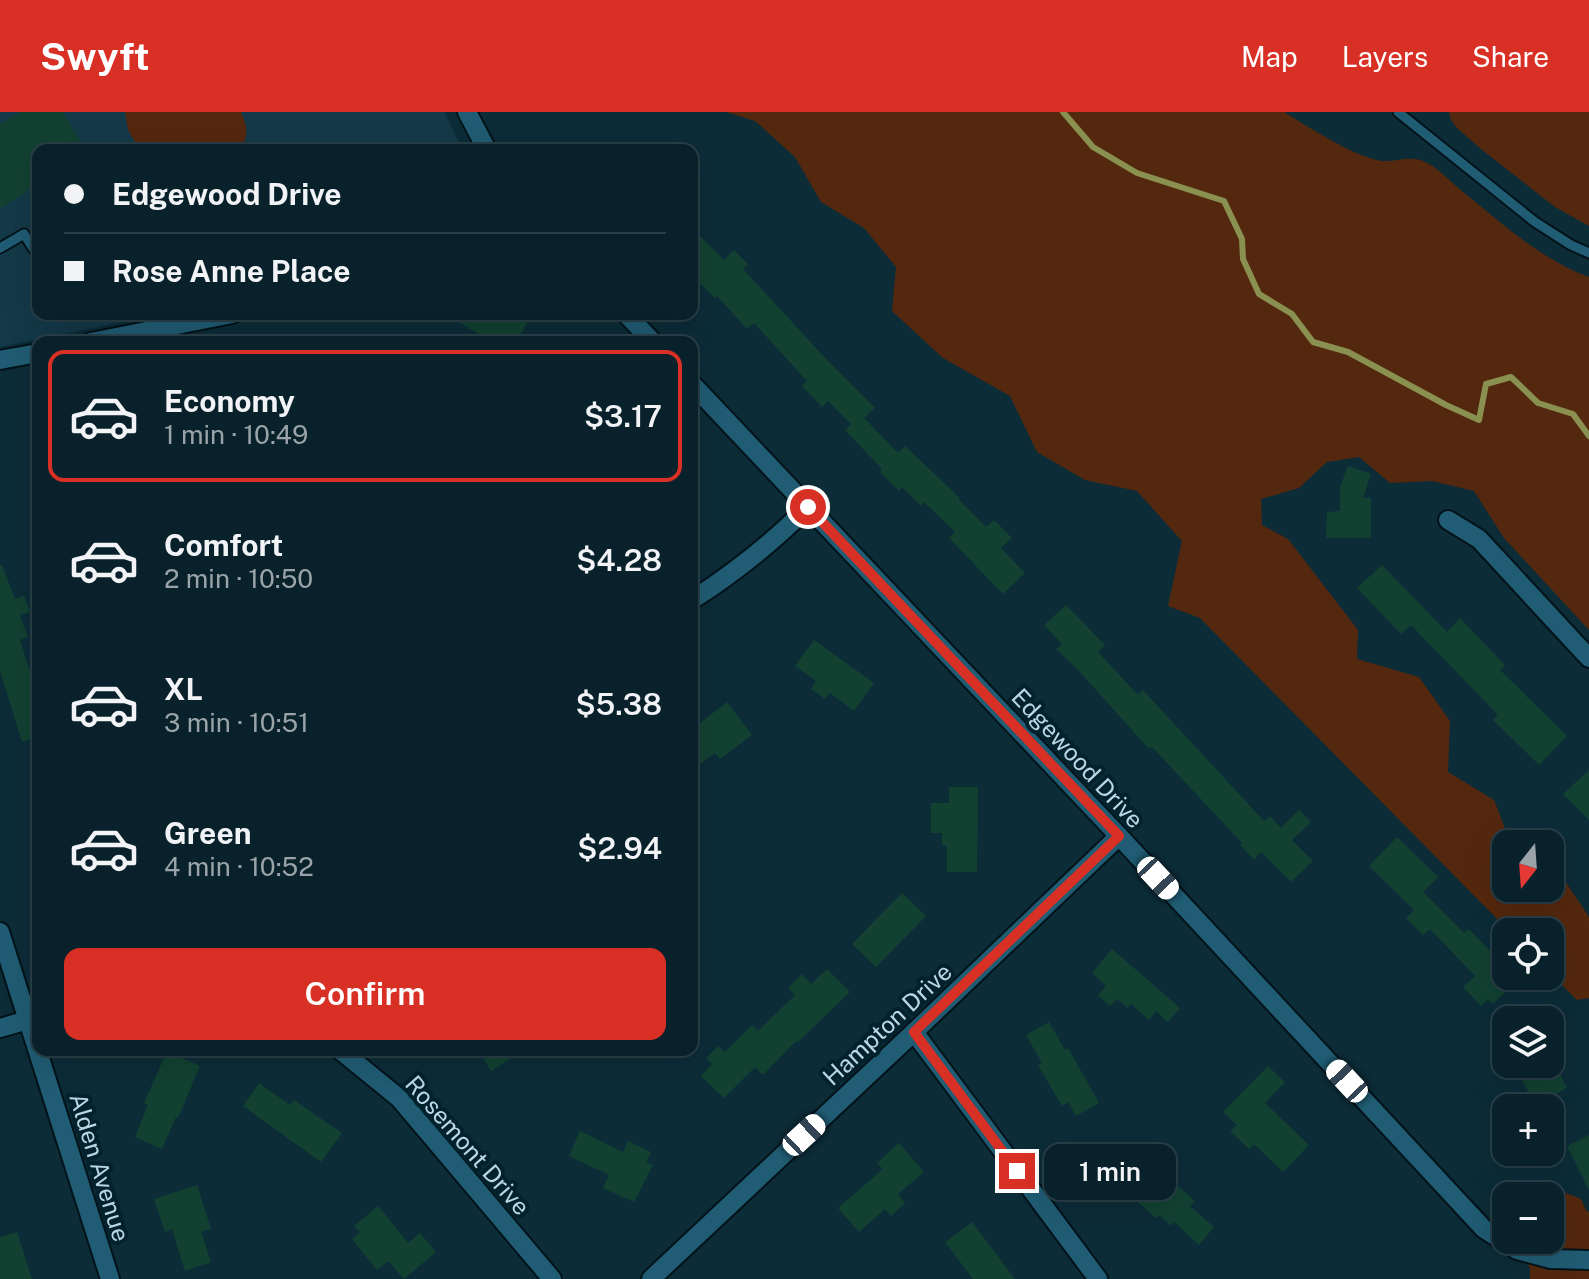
<!DOCTYPE html>
<html lang="en">
<head>
<meta charset="utf-8">
<style>
	:root { --surface:#09212a; --page:#172e36; --text:#f1f3f6; --muted:#99a3a8; --line:#293e47; --accent:#d93025 }
	body { margin:0; font-family:"Public Sans",sans-serif; background:var(--page); color:var(--text); height:100vh; display:flex; flex-direction:column; font-size:30px; white-space:nowrap }
	* { box-sizing:border-box; margin:0 }
	p { font-size:26px; color:var(--muted) }
	.icon { flex:none; width:44px; height:44px; fill:none; stroke:currentColor; stroke-width:2; stroke-linecap:round; stroke-linejoin:round }
	.map { position:relative; flex:1; overflow:hidden }
	.drawer { position:absolute; left:32px; top:224px; width:666px; height:720px; display:flex; flex-direction:column; background:var(--surface); border-radius:16px; box-shadow:0 8px 32px #0002,0 0 0 2px var(--line) }
	.drawer>* { flex:none }
	.banner { position:absolute; left:32px; top:32px; width:666px; height:176px; border-radius:16px; box-shadow:0 8px 32px #0002,0 0 0 2px var(--line); display:grid; align-content:center; height:176px; padding:0 32px; background:var(--surface) }
	.needle { width:52px; rotate:197deg }
	.fabs { position:absolute; left:1492px; top:718px; display:grid; gap:16px }
	.fabs a { display:grid; place-items:center; width:72px; height:72px; border-radius:16px; background:var(--surface); box-shadow:0 8px 32px #0002,0 0 0 2px var(--line); font-size:40px }
	.end { position:absolute; width:36px; height:36px; margin:-18px; border:10px solid #d93025; background:#fff; box-shadow:0 0 0 4px #fff }
	.from { border-radius:50% }
	.bubble { position:absolute; height:56px; border-radius:16px; background:var(--surface); box-shadow:0 8px 32px #0002,0 0 0 2px var(--line); font-size:26px; font-weight:600; line-height:56px; text-align:center }
	.car { position:absolute; width:24px; height:48px; margin:-24px -12px; border-radius:10px; box-shadow:0 0 6px 2px #0007; background:linear-gradient(#fff 24%,#345 0 40%,#fff 0 76%,#345 0 86%,#fff 0) }
	.banner b { display:flex; align-items:center; gap:28px; height:76px; font-size:30px }
	.banner b+b { border-top:2px solid var(--line) }
	.banner i { width:20px; height:20px; background:var(--text) }
	ul { padding:14px 0 0; list-style:none }
	li { display:flex; align-items:center; gap:24px; height:132px; margin:0 16px 12px; padding:0 16px; border:4px solid transparent; border-radius:16px }
	li div { flex:1 }
	li b { display:block; font-size:30px }
	li em { font-style:normal; font-weight:600 }
	li.on { border-color:var(--accent) }
	li>.icon { width:72px; height:72px; stroke-width:1.5 }
	.action { display:flex; gap:16px; margin-top:auto; padding:16px 32px }
	.action a { flex:1; height:92px; border-radius:16px; background:var(--accent); color:#fff; font-size:32px; font-weight:600; line-height:92px; text-align:center }
	header { display:flex; align-items:center; gap:48px; box-sizing:border-box; height:112px; padding:0 40px; background:var(--accent); color:#fff }
	header strong { font-size:38px }
	nav { display:flex; gap:44px; margin-inline-start:auto; font-size:28px }
	.map>svg:first-child { display:block }
	.built { fill:#143948 }
	.green { fill:#54280e }
	.lines { fill:none; stroke-linecap:round; stroke-linejoin:round }
	.stream { stroke:#899050; stroke-width:6 }
	.building { fill:#124132 }
	.service-casing { stroke:#03131a; stroke-width:13 }
	.minor-casing { stroke:#03131a; stroke-width:22 }
	.service { stroke:#205c73; stroke-width:9 }
	.minor { stroke:#205c73; stroke-width:18 }
	.route { stroke:#d93025; stroke-width:10 }
	.labels { text-anchor:middle; dominant-baseline:central; stroke-width:8; stroke-linejoin:round; paint-order:stroke }
	.street-label { font-size:24px; fill:#bbd7e5; stroke:#02222e }
</style>
</head>
<body>
<header>
<strong>Swyft</strong>
<nav><a>Map</a><a>Layers</a><a>Share</a></nav>
</header>
<div class="map">
<svg width="1589" height="1167" viewBox="0 0 1589 1167">
	<rect width="100%" height="100%" fill="#0c2c38"/>
	<!-- built -->
	<polygon class="built" points="0,0 444,0 463,38 38,38 38,202 160,202 0,235"/>
	<!-- green -->
	<g class="green">
		<path d="M125,0H241C248,17 249,23 239,38H140L128,18Z"/>
		<path d="M726,0H1284C1309,15 1354,45 1382,49C1396,50 1411,43 1425,50C1437,55 1452,71 1463,80C1503,112 1540,147 1589,165V518L1504,426L1474,379L1432,369L1390,371L1359,345L1327,350L1299,376L1261,387L1262,413L1288,427L1358,518L1357,547L1419,565L1450,609L1448,660L1494,688L1511,732H1506V776H1550V756L1559,760L1589,805V886L1577,888L1550,861V820H1510L1200,506L1168,494L1182,429L1137,379L1085,368L1037,340L1010,284L943,246L892,199L896,155L864,116L821,90L795,45L755,9Z"/>
		<polygon points="1449,0 1589,0 1589,114 1555,95 1481,37 1457,16 1451,8"/>
		<polygon points="1533,1068 1581,1087 1587,1100 1589,1099 1589,1167 1530,1167 1530,1156 1512,1128 1550,1128 1550,1084 1510,1084"/>
	</g>
	<g class="lines">
		<!-- stream -->
		<polyline class="stream" points="1063,0 1093,35 1137,61 1224,89 1242,127 1243,147 1259,182 1292,202 1313,230 1348,240 1446,293 1479,308 1486,272 1511,265 1538,291 1573,302 1589,324"/>
	</g>
	<!-- building -->
	<g class="building">
		<polygon points="20,0 62,0 86,38 38,38 38,72 0,97 0,12"/>
		<polygon points="692,116 724,148 734,138 748,152 743,157 828,249 875,296 864,306 898,341 905,334 960,386 958,387 986,415 994,408 1012,426 1001,436 1025,461 1003,482 949,426 955,420 924,390 921,394 902,375 899,379 880,360 882,357 845,318 851,312 828,289 822,295 802,274 807,269 754,211 747,217 717,184 715,186 692,164"/>
		<polygon points="445,202 517,202 528,209 516,230 492,230"/>
		<polygon points="1348,354 1371,362 1363,386 1371,386 1371,426 1326,426 1327,400 1340,399 1340,375"/>
		<polygon points="0,453 2,453 15,487 24,484 30,500 20,503 28,525 20,528 38,585 38,625 22,630 0,559"/>
		<polygon points="1382,453 1447,520 1460,506 1505,553 1500,558 1567,624 1539,653 1493,608 1498,603 1411,513 1401,522 1357,476"/>
		<polygon points="1066,493 1105,533 1098,540 1138,583 1143,578 1264,709 1270,704 1281,716 1299,698 1311,710 1292,728 1313,749 1291,770 1261,740 1254,748 1240,733 1242,731 1152,635 1149,637 1079,559 1056,537 1062,532 1044,513"/>
		<polygon points="814,528 874,571 854,599 830,581 825,587 811,577 816,569 795,554"/>
		<polygon points="727,590 752,623 720,647 715,641 692,658 692,617"/>
		<polygon points="1589,658 1589,708 1563,682"/>
		<polygon points="949,675 978,675 977,760 947,760 947,734 942,733 942,721 931,721 931,691 949,691"/>
		<polygon points="1397,725 1438,765 1423,780 1464,821 1469,817 1506,855 1506,864 1515,864 1518,868 1493,892 1488,888 1481,894 1463,875 1475,864 1430,817 1423,823 1406,806 1414,798 1369,754"/>
		<polygon points="902,781 926,804 876,855 852,832"/>
		<polygon points="1112,837 1180,896 1168,910 1156,899 1149,908 1131,892 1128,896 1117,887 1110,894 1098,883 1106,874 1092,861"/>
		<polygon points="827,857 850,880 798,930 796,929 763,963 755,955 724,986 701,964 712,952 706,946 718,934 725,940 752,913 758,919 795,883 788,876 802,862 811,872"/>
		<polygon points="1049,910 1065,938 1068,936 1099,991 1076,1004 1068,990 1062,994 1038,953 1042,951 1026,923"/>
		<polygon points="478,938 525,938 491,959"/>
		<polygon points="167,939 200,954 178,1006 176,1005 162,1037 135,1025 148,993 144,991"/>
		<polygon points="1514,952 1555,952 1567,976 1535,993"/>
		<polygon points="1268,954 1285,970 1265,991 1309,1033 1283,1060 1254,1032 1249,1037 1230,1019 1237,1013 1223,1000"/>
		<polygon points="259,971 290,993 294,988 342,1021 321,1050 243,994"/>
		<polygon points="580,1019 623,1040 628,1029 651,1040 646,1050 653,1053 634,1090 603,1076 609,1063 569,1044"/>
		<polygon points="1589,1023 1589,1078 1567,1034"/>
		<polygon points="899,1031 924,1060 898,1082 905,1091 891,1104 885,1097 859,1120 838,1096 883,1057 877,1051"/>
		<polygon points="1159,1057 1195,1089 1190,1094 1214,1115 1199,1133 1174,1110 1171,1114 1159,1103 1156,1106 1133,1086"/>
		<polygon points="197,1073 211,1117 201,1120 211,1150 185,1159 172,1117 165,1120 154,1087"/>
		<polygon points="378,1094 408,1131 420,1121 436,1140 404,1167 388,1149 377,1158 352,1127 360,1120 354,1114"/>
		<polygon points="972,1110 1015,1167 973,1167 945,1130"/>
		<polygon points="17,1120 32,1167 0,1167 0,1125"/>
	</g>
	<g class="lines">
		<defs>
			<g id="service">
				<polyline points="1398,0 1535,110 1571,133 1589,141"/>
				<polyline points="0,136 24,122 38,144"/>
			</g>
			<g id="minor">
				<polyline points="467,0 487,38"/>
				<polyline points="626,202 653,230"/>
				<polyline points="91,230 232,202"/>
				<polyline points="0,248 38,241"/>
				<polyline points="692,272 1119,724 1484,1117 1517,1138 1551,1147 1589,1148"/>
				<polyline points="1448,408 1479,427 1589,546"/>
				<path d="M692,488C734,461 773,430 808,395"/>
				<polyline points="0,820 110,1167"/>
				<polyline points="0,916 38,905"/>
				<polyline points="914,920 1098,1167"/>
				<polyline points="340,938 399,986 552,1167"/>
				<polyline points="651,1167 914,920 1119,724"/>
			</g>
		</defs>
		<!-- service casing -->
		<use href="#service" class="service-casing"/>
		<!-- minor casing -->
		<use href="#minor" class="minor-casing"/>
		<!-- service -->
		<use href="#service" class="service"/>
		<!-- minor -->
		<use href="#minor" class="minor"/>
	</g>
	<g class="lines">
		<!-- route -->
		<polyline class="route" points="808,395 1119,724 914,920 1017,1059"/>
	</g>
	<g class="labels">
		<!-- street labels -->
		<g class="street-label">
			<text transform="translate(1078 646) rotate(47)">Edgewood Drive</text>
			<text transform="translate(887 912) rotate(-43)">Hampton Drive</text>
			<text transform="translate(468 1033) rotate(49)">Rosemont Drive</text>
			<text transform="translate(100 1055) rotate(73)">Alden Avenue</text>
		</g>
	</g>
</svg>
<div class="fabs">
<a><svg class="needle" viewBox="-14 -14 28 28"><path d="M0-13l5 13h-10z" fill="#e53935"/><path d="M0 13l5-13h-10z" fill="#99a3a8"/></svg></a>
<a><svg class="icon" aria-label="locate" viewBox="0 0 24 24"><circle cx="12" cy="12" r="6"/><path d="M12 2v4M12 18v4M2 12h4M18 12h4"/></svg></a>
<a><svg class="icon" aria-label="layers" viewBox="0 0 24 24"><path d="M12 4l9 5-9 5-9-5zM3 14l9 5 9-5"/></svg></a>
<a>+</a>
<a>−</a>
</div>
<i class="end from" style="left:808px;top:395px"></i>
<i class="end" style="left:1017px;top:1059px"></i>
<div class="bubble" style="left:1044px;top:1032px;width:132px">1 min</div>
<i class="car" style="left:1158px;top:766px;rotate:137deg"></i>
<i class="car" style="left:1347px;top:969px;rotate:317deg"></i>
<i class="car" style="left:804px;top:1023px;rotate:47deg"></i>
<div class="banner">
<b><i class="from"></i>Edgewood Drive</b>
<b><i></i>Rose Anne Place</b>
</div>
<section class="drawer">
<ul>
<li class="on"><svg class="icon" aria-label="car" viewBox="0 0 24 24"><path d="M5 17H2v-5l4-1 3-4h7l3 4 3 1v5h-3M9 17h6M6 11h13"/><circle cx="7" cy="17" r="2"/><circle cx="17" cy="17" r="2"/></svg><div><b>Economy</b><p>1 min · 10:49</p></div><em>$3.17</em></li>
<li><svg class="icon" aria-label="car" viewBox="0 0 24 24"><path d="M5 17H2v-5l4-1 3-4h7l3 4 3 1v5h-3M9 17h6M6 11h13"/><circle cx="7" cy="17" r="2"/><circle cx="17" cy="17" r="2"/></svg><div><b>Comfort</b><p>2 min · 10:50</p></div><em>$4.28</em></li>
<li><svg class="icon" aria-label="car" viewBox="0 0 24 24"><path d="M5 17H2v-5l4-1 3-4h7l3 4 3 1v5h-3M9 17h6M6 11h13"/><circle cx="7" cy="17" r="2"/><circle cx="17" cy="17" r="2"/></svg><div><b>XL</b><p>3 min · 10:51</p></div><em>$5.38</em></li>
<li><svg class="icon" aria-label="car" viewBox="0 0 24 24"><path d="M5 17H2v-5l4-1 3-4h7l3 4 3 1v5h-3M9 17h6M6 11h13"/><circle cx="7" cy="17" r="2"/><circle cx="17" cy="17" r="2"/></svg><div><b>Green</b><p>4 min · 10:52</p></div><em>$2.94</em></li>
</ul>
<div class="action"><a>Confirm</a></div>
</section>
</div>
</body>
</html>
